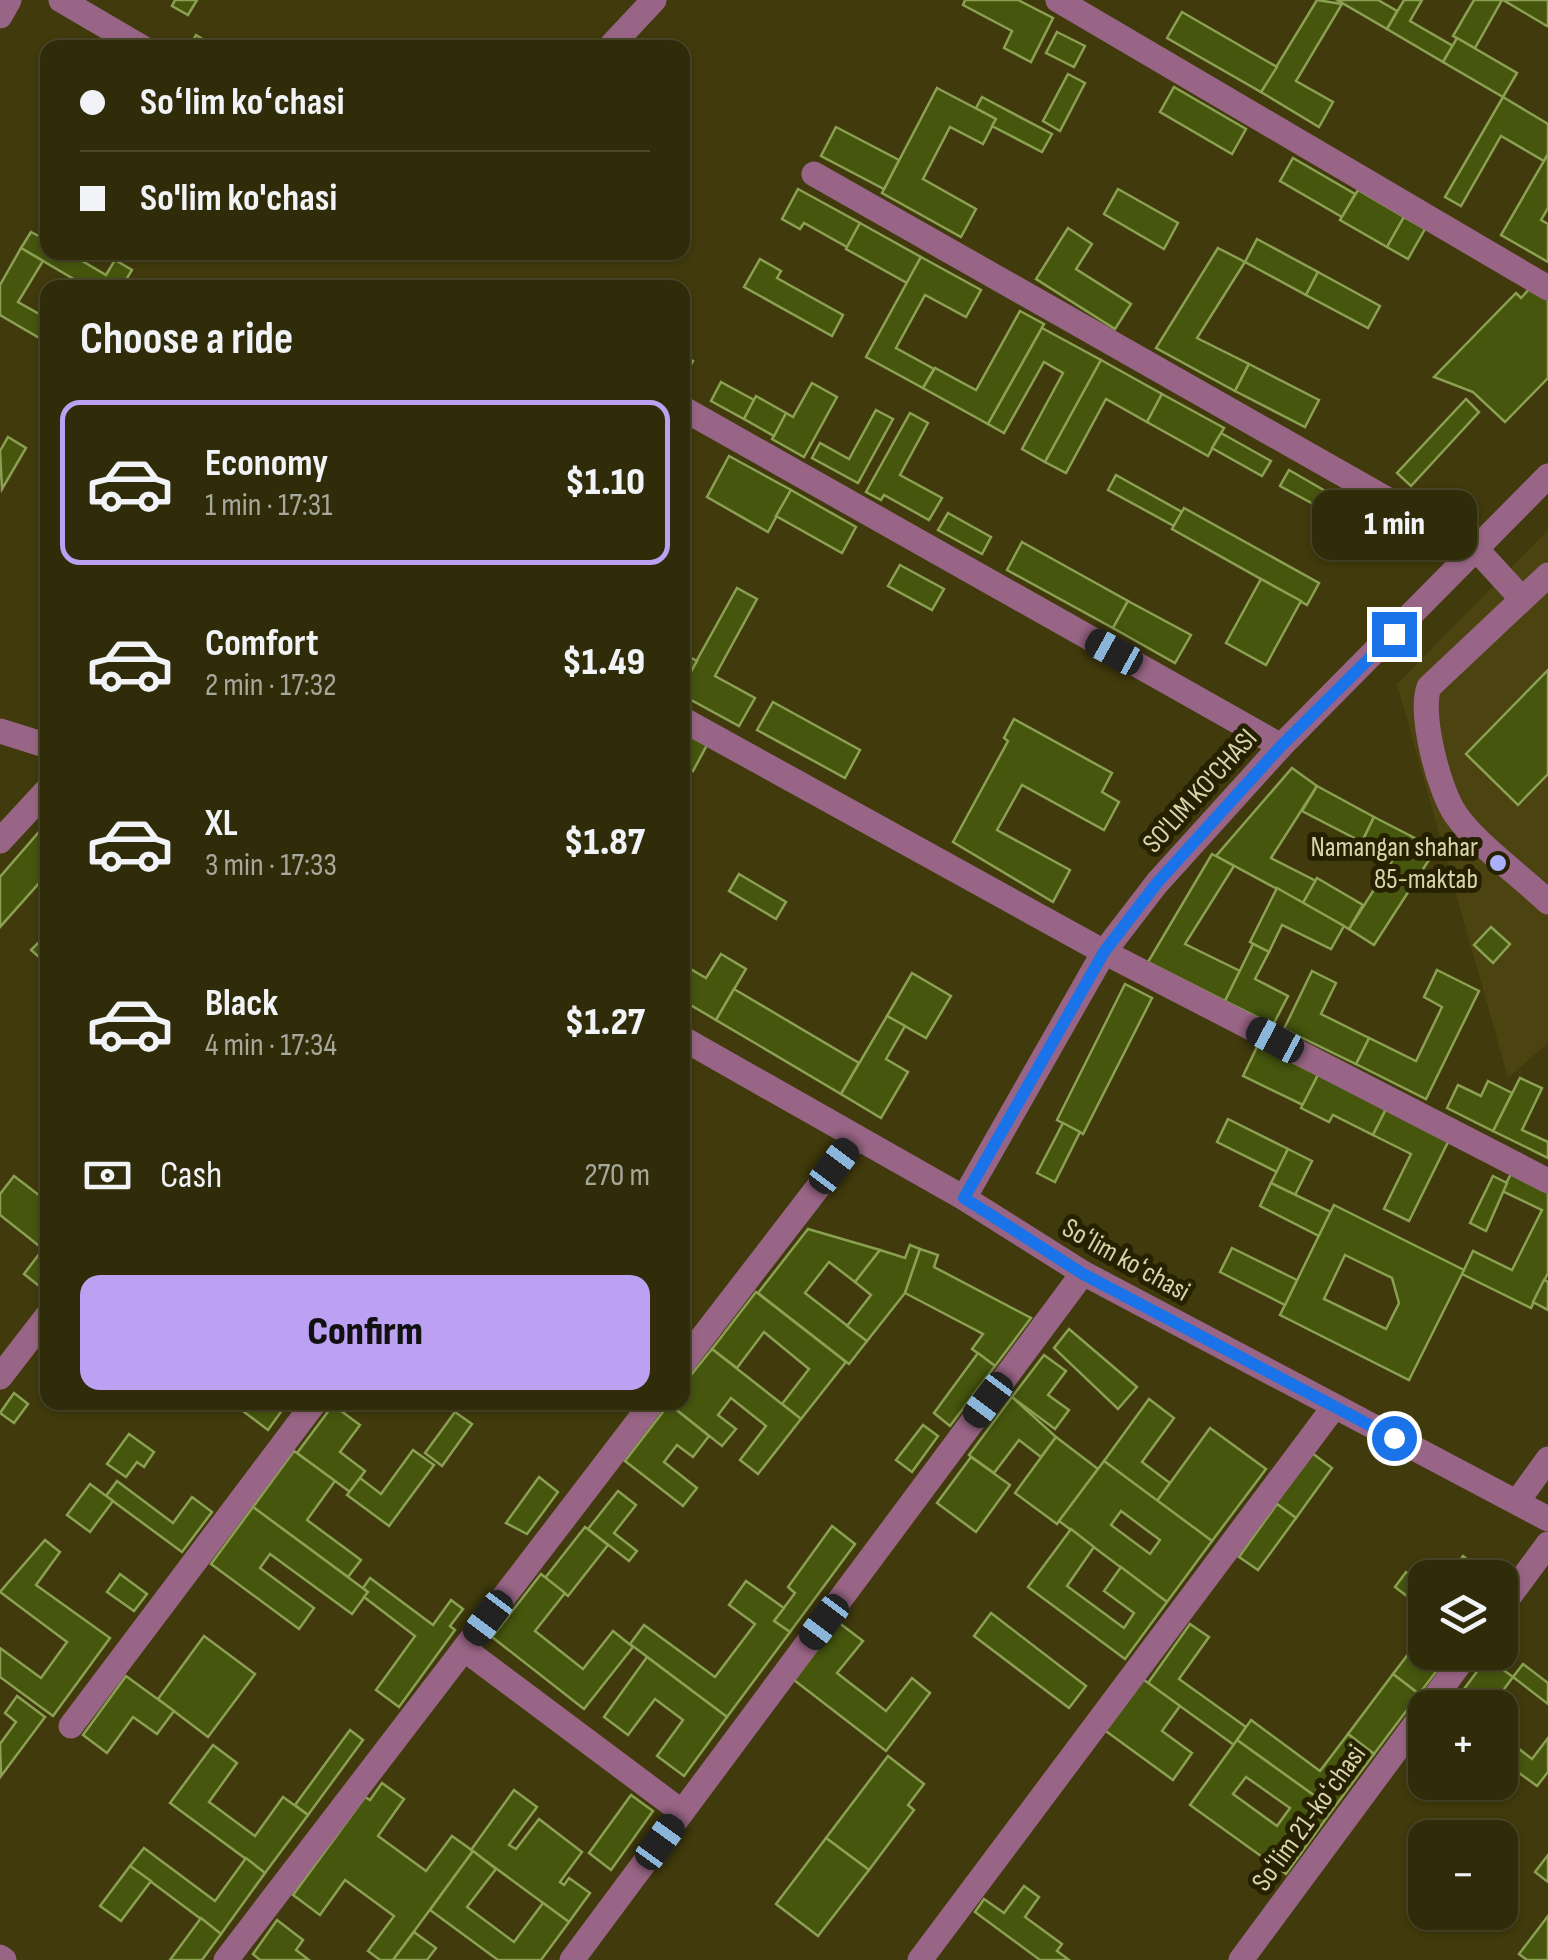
<!DOCTYPE html>
<html lang="en">
<head>
<meta charset="utf-8">
<style>
	:root { --surface:#302c09; --page:#383412; --text:#f1f3f6; --muted:#a8a79c; --line:#4b482a; --accent:#bca0f2 }
	body { margin:0; font-family:"Sofia Sans Condensed",sans-serif; background:var(--page); color:var(--text); height:100vh; display:flex; flex-direction:column; font-size:38px; white-space:nowrap }
	* { box-sizing:border-box; margin:0 }
	p { font-size:32px; color:var(--muted) }
	.icon { flex:none; width:55px; height:55px; fill:none; stroke:currentColor; stroke-width:2; stroke-linecap:round; stroke-linejoin:round }
	.map { position:relative; flex:1; overflow:hidden }
	.side { position:absolute; left:40px; top:280px; width:650px; height:1130px; display:flex; flex-direction:column; background:var(--surface); border-radius:20px; box-shadow:0 2px 8px #0004,0 0 0 2px var(--line) }
	.side>* { flex:none }
	.guide { position:absolute; left:40px; top:40px; width:650px; height:220px; border-radius:20px; box-shadow:0 2px 8px #0004,0 0 0 2px var(--line); display:grid; align-content:center; height:220px; padding:0 40px; background:var(--surface) }
	.controls { position:absolute; left:1408px; top:1560px; display:grid; gap:20px }
	.controls a { display:grid; place-items:center; width:110px; height:110px; border-radius:20px; background:var(--surface); box-shadow:0 2px 8px #0004,0 0 0 2px var(--line); font-size:50px }
	.end { position:absolute; width:45px; height:45px; margin:-22px; border:12px solid #1a73e8; background:#fff; box-shadow:0 0 0 5px #fff }
	.from { border-radius:50% }
	.bubble { position:absolute; height:70px; border-radius:20px; background:var(--surface); box-shadow:0 2px 8px #0004,0 0 0 2px var(--line); font-size:32px; font-weight:800; line-height:70px; text-align:center }
	.car { position:absolute; width:30px; height:60px; margin:-30px -15px; border-radius:12px; box-shadow:0 0 8px 2px #0007; background:linear-gradient(#222 24%,#8ab4d8 0 40%,#222 0 76%,#8ab4d8 0 86%,#222 0) }
	.guide b { display:flex; align-items:center; gap:35px; height:95px; font-size:38px }
	.guide b+b { border-top:2px solid var(--line) }
	.guide i { width:25px; height:25px; background:var(--text) }
	ul { padding:0; list-style:none }
	li { display:flex; align-items:center; gap:30px; height:165px; margin:0 20px 15px; padding:0 20px; border:5px solid transparent; border-radius:20px }
	li div { flex:1 }
	li b { display:block; font-size:38px }
	li em { font-style:normal; font-weight:800 }
	li.current { border-color:var(--accent) }
	li>.icon { width:90px; height:90px; stroke-width:1.5 }
	h2 { padding:0 40px; font-size:45px; line-height:120px }
	.pay { display:flex; align-items:center; gap:25px; height:110px; padding:0 40px; font-size:38px }
	.pay p { margin-inline-start:auto }
	.primary-button { display:flex; gap:20px; margin-top:auto; padding:20px 40px }
	.primary-button a { flex:1; height:115px; border-radius:20px; background:var(--accent); color:#111; font-size:40px; font-weight:800; line-height:115px; text-align:center }
	.map>svg:first-child { display:block }
	.built { fill:#4b4410 }
	.building { fill:#46560d; stroke:#8ba052; stroke-width:2.5; fill-rule:evenodd }
	.lines { fill:none; stroke-linecap:round; stroke-linejoin:round }
	.minor { stroke:#996586; stroke-width:25 }
	.route { stroke:#1a73e8; stroke-width:12 }
	.poi-dot { fill:#acaffb; stroke:#262100; stroke-width:4 }
	.labels { text-anchor:middle; dominant-baseline:central; stroke-width:10; stroke-linejoin:round; paint-order:stroke }
	.street-label { font-size:28px; fill:#d9d4ac; stroke:#262100 }
	.poi-label { font-size:28px; fill:#d9d4ac; stroke:#262100; text-anchor:end }
</style>
</head>
<body>
<div class="map">
<svg width="1548" height="1960" viewBox="0 0 1548 1960">
	<rect width="100%" height="100%" fill="#403a0c"/>
	<!-- built -->
	<polygon class="built" points="1548,530 1548,1043 1508,1078 1397,684"/>
	<!-- building -->
	<g class="building">
		<polygon points="175,0 197,0 188,15 172,6"/>
		<polygon points="965,0 1018,0 1053,18 1031,62 1004,48 1012,31 963,5"/>
		<polygon points="1317,0 1342,4 1296,81 1333,102 1319,127 1261,92"/>
		<polygon points="1337,0 1378,0 1397,11 1387,29"/>
		<polygon points="1404,0 1422,0 1410,21 1453,46 1443,62 1387,29"/>
		<polygon points="1474,0 1502,0 1475,48 1453,36"/>
		<polygon points="1503,0 1548,0 1548,24 1547,26"/>
		<polygon points="1182,12 1277,67 1261,92 1167,38"/>
		<polygon points="1057,32 1085,46 1074,67 1046,53"/>
		<polygon points="196,35 217,48 189,48"/>
		<polygon points="1457,38 1517,73 1503,97 1443,62"/>
		<polygon points="1068,74 1085,83 1060,131 1043,121"/>
		<polygon points="1174,87 1246,129 1232,154 1160,112"/>
		<polygon points="937,88 996,119 983,144 950,127 923,179 976,209 961,237 882,193"/>
		<polygon points="982,97 1052,134 1042,152 992,126 996,119 976,108"/>
		<polygon points="1503,97 1548,124 1548,154 1544,161 1501,136 1461,206 1445,197"/>
		<polygon points="836,127 899,160 884,189 821,156"/>
		<polygon points="1548,154 1548,208 1541,220 1548,224 1548,262 1501,235"/>
		<polygon points="1293,158 1355,194 1342,217 1280,181"/>
		<polygon points="798,189 860,223 847,247 804,223 800,229 782,219"/>
		<polygon points="1118,189 1178,223 1164,249 1104,214"/>
		<polygon points="1358,190 1404,217 1387,247 1340,220"/>
		<polygon points="1404,217 1425,229 1408,259 1387,247"/>
		<polygon points="860,223 921,257 907,283 846,249"/>
		<polygon points="1068,228 1092,244 1076,269 1131,304 1115,329 1036,279"/>
		<polygon points="31,232 48,241 48,252 67,252 106,275 115,260 132,270 121,288 89,288 21,248"/>
		<polygon points="1257,239 1318,272 1306,295 1245,262"/>
		<polygon points="21,248 43,261 18,302 48,319 48,343 0,315 0,285"/>
		<polygon points="1218,248 1245,262 1197,338 1249,364 1235,391 1156,348"/>
		<polygon points="921,257 981,290 966,317 925,295 896,348 934,369 923,388 866,357"/>
		<polygon points="760,259 781,271 777,278 843,315 832,336 744,287"/>
		<polygon points="1318,272 1380,306 1368,328 1306,295"/>
		<polygon points="1531,287 1548,297 1548,378 1505,422 1473,392 1434,377 1516,293 1521,298"/>
		<polygon points="1020,311 1044,324 988,424 923,388 935,368 976,390"/>
		<polygon points="1042,328 1101,360 1045,462 1022,449 1063,373 1044,362 1004,433 988,424"/>
		<polygon points="682,355 693,361 682,381"/>
		<polygon points="1101,360 1162,394 1147,422 1106,399 1066,473 1045,462"/>
		<polygon points="1249,364 1319,400 1305,427 1235,391"/>
		<polygon points="721,382 754,400 744,419 711,401"/>
		<polygon points="812,383 837,397 804,457 772,439 786,413 793,417"/>
		<polygon points="1162,394 1224,428 1208,456 1147,422"/>
		<polygon points="756,396 786,413 774,436 744,419"/>
		<polygon points="1466,399 1479,412 1411,486 1397,473"/>
		<polygon points="876,410 893,419 858,483 812,458 820,443 849,459"/>
		<polygon points="910,413 928,423 900,475 942,498 929,520 884,495 881,500 866,492"/>
		<polygon points="1221,433 1271,461 1262,476 1212,448"/>
		<polygon points="8,437 26,448 2,489 0,451"/>
		<polygon points="729,456 791,490 768,532 707,497"/>
		<polygon points="1289,470 1327,492 1319,507 1280,486"/>
		<polygon points="1116,475 1182,512 1174,526 1108,490"/>
		<polygon points="791,490 856,527 842,553 776,516"/>
		<polygon points="1184,508 1319,583 1307,605 1172,529"/>
		<polygon points="948,513 991,537 982,554 938,530"/>
		<polygon points="1022,542 1128,601 1113,628 1007,570"/>
		<polygon points="900,565 944,589 932,610 888,586"/>
		<polygon points="1261,579 1301,601 1266,665 1226,643"/>
		<polygon points="737,588 757,599 715,676 755,698 739,726 682,695 682,687"/>
		<polygon points="1128,601 1191,635 1175,663 1113,628"/>
		<polygon points="682,653 697,661 682,687"/>
		<polygon points="1548,670 1548,774 1518,805 1466,754"/>
		<polygon points="773,702 860,750 845,778 757,730"/>
		<polygon points="1014,719 1112,773 1102,792 1119,802 1104,830 1022,785 997,830 1070,870 1053,902 953,842 1008,741 1004,738"/>
		<polygon points="682,731 707,745 693,771 682,765"/>
		<polygon points="1292,768 1317,786 1271,858 1316,881 1303,903 1216,856"/>
		<polygon points="1317,786 1374,817 1362,842 1302,811"/>
		<polygon points="1374,817 1436,849 1374,945 1349,929 1394,858 1362,842"/>
		<polygon points="45,825 48,873 0,927 0,877"/>
		<polygon points="1212,854 1234,866 1185,944 1240,971 1225,1001 1148,962"/>
		<polygon points="739,874 786,902 776,919 729,891"/>
		<polygon points="1317,878 1363,905 1349,929 1303,903"/>
		<polygon points="1277,888 1344,926 1331,949 1282,925 1269,952 1250,942"/>
		<polygon points="1491,927 1510,944 1493,963 1474,945"/>
		<polygon points="48,933 48,965 31,950"/>
		<polygon points="1253,944 1269,952 1255,979 1288,996 1273,1025 1225,1001"/>
		<polygon points="721,954 746,969 716,1020 682,1000 682,964 706,978"/>
		<polygon points="1437,970 1479,991 1426,1099 1356,1064 1369,1038 1416,1061 1442,1007 1424,997"/>
		<polygon points="1312,971 1336,983 1321,1014 1369,1038 1356,1064 1284,1029"/>
		<polygon points="912,973 951,996 926,1038 887,1016"/>
		<polygon points="1125,984 1152,998 1083,1134 1057,1120"/>
		<polygon points="734,989 859,1063 841,1094 716,1020"/>
		<polygon points="887,1016 905,1026 886,1059 908,1072 881,1118 841,1094"/>
		<polygon points="1258,1045 1318,1075 1303,1105 1243,1076"/>
		<polygon points="1318,1075 1386,1109 1373,1135 1333,1115 1329,1122 1301,1108"/>
		<polygon points="1520,1078 1542,1088 1522,1130 1548,1142 1548,1158 1493,1131"/>
		<polygon points="1488,1081 1512,1093 1493,1131 1447,1108 1458,1085 1481,1096"/>
		<polygon points="1386,1109 1449,1140 1409,1221 1384,1209 1411,1154 1373,1135"/>
		<polygon points="1228,1119 1288,1149 1277,1172 1217,1142"/>
		<polygon points="1063,1123 1080,1132 1055,1182 1037,1173"/>
		<polygon points="1288,1149 1312,1161 1295,1195 1271,1183"/>
		<polygon points="1511,1174 1548,1192 1548,1273 1531,1308 1462,1274 1473,1251 1512,1270 1542,1210 1502,1191"/>
		<polygon points="14,1176 48,1202 48,1283 43,1289 24,1274 43,1249 0,1215 0,1194"/>
		<polygon points="1493,1176 1507,1183 1486,1231 1470,1223"/>
		<polygon points="1271,1183 1331,1212 1319,1236 1260,1206"/>
		<path d="M1334,1205L1464,1270L1409,1380L1280,1315ZM1345,1255L1392,1278L1399,1303L1386,1329L1324,1299Z"/>
		<polygon points="808,1229 880,1250 855,1282 829,1262 805,1293 867,1341 849,1364 758,1293"/>
		<polygon points="910,1245 920,1249 905,1293 867,1341 847,1326 871,1295 855,1282 880,1250 905,1258"/>
		<polygon points="1232,1248 1297,1280 1285,1305 1220,1272"/>
		<polygon points="920,1249 938,1255 934,1267 1031,1318 995,1366 972,1349 983,1334 905,1293"/>
		<polygon points="1544,1280 1548,1282 1548,1310 1533,1302"/>
		<polygon points="756,1292 846,1362 801,1419 782,1404 809,1369 764,1332 737,1368 712,1349"/>
		<polygon points="1069,1329 1137,1387 1118,1409 1054,1348"/>
		<polygon points="712,1349 801,1419 758,1474 740,1460 766,1426 731,1398 718,1415 736,1429 722,1446 669,1404 682,1402 682,1386"/>
		<polygon points="978,1353 995,1366 950,1426 934,1413"/>
		<polygon points="1044,1355 1066,1371 1048,1395 1069,1410 1055,1429 1012,1397"/>
		<polygon points="14,1393 28,1404 14,1423 0,1413"/>
		<polygon points="1012,1397 1056,1437 1041,1457 1019,1440 994,1473 969,1455"/>
		<polygon points="1149,1399 1174,1418 1142,1462 1170,1483 1157,1501 1104,1461"/>
		<polygon points="231,1402 288,1402 268,1430"/>
		<polygon points="669,1404 709,1436 693,1457 677,1445 664,1462 697,1488 683,1506 625,1461"/>
		<polygon points="333,1405 360,1425 340,1452 365,1471 350,1492 297,1453"/>
		<polygon points="455,1412 472,1424 442,1466 425,1453"/>
		<polygon points="923,1425 938,1436 912,1472 896,1460"/>
		<polygon points="1210,1428 1266,1469 1212,1541 1157,1501"/>
		<polygon points="129,1434 154,1452 144,1467 137,1462 126,1477 107,1464"/>
		<polygon points="1056,1437 1098,1469 1057,1524 1015,1493"/>
		<polygon points="413,1450 434,1465 389,1526 347,1495 360,1478 381,1494"/>
		<polygon points="294,1451 335,1481 307,1520 361,1560 348,1577 253,1507"/>
		<polygon points="1312,1453 1332,1468 1296,1518 1274,1502"/>
		<polygon points="971,1457 1010,1485 976,1532 937,1503"/>
		<path d="M1104,1461L1212,1541L1167,1602L1059,1521ZM1121,1511L1160,1540L1150,1554L1111,1525Z"/>
		<polygon points="539,1477 558,1492 527,1534 506,1523"/>
		<polygon points="117,1481 173,1523 192,1497 212,1512 182,1552 106,1496"/>
		<polygon points="90,1484 113,1501 90,1532 67,1515"/>
		<polygon points="618,1491 636,1505 614,1533 637,1551 629,1561 588,1529"/>
		<polygon points="1277,1504 1296,1518 1258,1570 1239,1557"/>
		<polygon points="253,1507 368,1592 352,1614 270,1554 260,1568 314,1608 299,1629 211,1564"/>
		<polygon points="832,1526 855,1544 790,1632 774,1621 795,1593 788,1587"/>
		<polygon points="585,1527 608,1545 568,1596 545,1578"/>
		<polygon points="1071,1529 1094,1547 1067,1586 1124,1628 1134,1613 1104,1591 1121,1567 1167,1602 1125,1659 1028,1587"/>
		<polygon points="45,1540 60,1552 36,1585 110,1638 53,1716 0,1677 0,1648 41,1678 67,1642 0,1592"/>
		<polygon points="1463,1556 1491,1578 1447,1578"/>
		<polygon points="1406,1572 1425,1586 1425,1610 1395,1587"/>
		<polygon points="120,1574 147,1594 134,1611 107,1592"/>
		<polygon points="541,1574 565,1593 535,1631 583,1669 613,1631 633,1647 584,1709 492,1637"/>
		<polygon points="370,1578 433,1625 451,1600 463,1609 450,1626 455,1630 399,1707 376,1690 415,1636 364,1597 368,1592 363,1588"/>
		<polygon points="746,1581 784,1608 774,1621 790,1632 727,1717 630,1644 644,1625 715,1677 755,1624 729,1605"/>
		<polygon points="991,1613 1086,1686 1069,1708 974,1636"/>
		<polygon points="838,1622 863,1641 837,1673 886,1711 912,1678 930,1693 886,1751 794,1680"/>
		<polygon points="1190,1624 1209,1637 1179,1679 1246,1727 1234,1745 1148,1683"/>
		<polygon points="1425,1632 1425,1652 1451,1652 1419,1694 1393,1674"/>
		<polygon points="204,1636 255,1674 208,1737 158,1699"/>
		<polygon points="647,1657 727,1717 684,1776 657,1756 683,1720 655,1699 628,1735 604,1717"/>
		<polygon points="1487,1658 1513,1677 1490,1708 1450,1708"/>
		<polygon points="1523,1664 1548,1683 1548,1704 1513,1677"/>
		<polygon points="1393,1674 1419,1694 1374,1754 1348,1734"/>
		<polygon points="126,1676 174,1711 157,1734 133,1717 107,1753 83,1735"/>
		<polygon points="1140,1677 1180,1706 1162,1731 1192,1753 1173,1780 1103,1729"/>
		<polygon points="17,1696 45,1717 1,1776 0,1744 16,1722 5,1713"/>
		<polygon points="1251,1720 1320,1771 1348,1734 1374,1754 1333,1809 1237,1740"/>
		<polygon points="350,1730 363,1740 308,1815 295,1805"/>
		<polygon points="1500,1734 1532,1759 1548,1738 1548,1772 1537,1786 1500,1759"/>
		<path d="M1237,1740L1333,1809L1286,1874L1190,1805ZM1246,1777L1290,1808L1277,1826L1233,1794Z"/>
		<polygon points="213,1745 237,1763 209,1802 255,1836 283,1797 308,1815 265,1873 170,1803"/>
		<polygon points="888,1756 924,1784 908,1805 914,1810 869,1870 826,1838"/>
		<polygon points="382,1783 404,1799 378,1836 426,1871 452,1836 473,1851 393,1960 380,1960 368,1951 394,1916 345,1880 320,1915 293,1895 365,1797 370,1800"/>
		<polygon points="514,1790 537,1807 509,1845 516,1849 539,1819 582,1852 560,1882 564,1885 569,1878 590,1893 569,1922 471,1850"/>
		<polygon points="631,1795 653,1811 611,1870 589,1853"/>
		<polygon points="826,1838 869,1870 818,1936 776,1904"/>
		<polygon points="144,1848 215,1901 246,1858 265,1873 221,1934 130,1866"/>
		<polygon points="473,1851 496,1869 467,1907 514,1942 543,1903 569,1922 541,1960 498,1960 430,1910"/>
		<polygon points="1548,1855 1548,1882 1535,1872"/>
		<polygon points="130,1866 151,1881 121,1921 100,1906"/>
		<polygon points="1024,1886 1039,1897 1025,1917 1062,1944 1057,1951 1069,1960 1040,1960 975,1912 984,1899 1004,1913"/>
		<polygon points="1548,1916 1548,1960 1527,1960 1519,1954"/>
		<polygon points="201,1918 221,1934 202,1960 170,1960"/>
		<polygon points="277,1920 303,1940 296,1950 309,1960 260,1960 253,1954"/>
		<polygon points="414,1932 436,1948 427,1960 393,1960"/>
	</g>
	<g class="lines">
		<!-- minor -->
		<g class="minor">
			<polyline points="61,0 143,48"/>
			<polyline points="1058,0 1548,288"/>
			<polyline points="0,16 9,0"/>
			<polyline points="609,48 654,0"/>
			<polyline points="814,174 1478,551 1522,599"/>
			<polyline points="682,408 1281,746"/>
			<path d="M1548,575L1429,687C1419,714 1439,791 1456,815C1477,845 1521,876 1548,902"/>
			<polyline points="682,719 1104,952 1548,1181"/>
			<polyline points="0,731 48,746"/>
			<polyline points="0,841 48,789"/>
			<polyline points="682,1038 964,1198 1083,1273 1548,1519"/>
			<polyline points="964,1198 1104,952 1157,883 1281,746 1548,476"/>
			<polyline points="682,1364 856,1138"/>
			<polyline points="0,1377 48,1315"/>
			<polyline points="1517,1502 1548,1459"/>
			<polyline points="1500,1609 1548,1544"/>
			<polyline points="464,1649 682,1812"/>
			<polyline points="1427,1708 1468,1652"/>
			<polyline points="71,1726 315,1402"/>
			<polyline points="0,1957 4,1960"/>
			<polyline points="226,1960 653,1402"/>
			<polyline points="572,1960 1083,1273"/>
			<polyline points="920,1960 1334,1407"/>
			<polyline points="1241,1960 1425,1711"/>
		</g>
	</g>
	<g class="lines">
		<!-- route -->
		<polyline class="route" points="1394,634 1281,746 1157,883 1104,952 964,1198 1083,1274 1394,1438"/>
	</g>
	<!-- markers -->
	<circle class="poi-dot" cx="1498" cy="863" r="10"/>
	<g class="labels">
		<!-- street labels -->
		<g class="street-label">
			<text transform="translate(1200 791) rotate(-48)">SO'LIM KO'CHASI</text>
			<text transform="translate(1126 1260) rotate(29)">Soʻlim koʻchasi</text>
			<text transform="translate(1309 1818) rotate(-54)">Soʻlim 21-koʻchasi</text>
		</g>
		<!-- poi labels -->
		<g class="poi-label">
			<text x="1478" y="847">Namangan shahar<tspan x="1478" dy="32">85-maktab</tspan></text>
		</g>
	</g>
</svg>
<div class="controls">
<a><svg class="icon" aria-label="layers" viewBox="0 0 24 24"><path d="M12 4l9 5-9 5-9-5zM3 14l9 5 9-5"/></svg></a>
<a>+</a>
<a>−</a>
</div>
<i class="end from" style="left:1394px;top:1438px"></i>
<i class="end" style="left:1394px;top:634px"></i>
<div class="bubble" style="left:1312px;top:490px;width:165px">1 min</div>
<i class="car" style="left:1114px;top:652px;rotate:299deg"></i>
<i class="car" style="left:1275px;top:1040px;rotate:298deg"></i>
<i class="car" style="left:834px;top:1166px;rotate:37deg"></i>
<i class="car" style="left:988px;top:1400px;rotate:217deg"></i>
<i class="car" style="left:488px;top:1618px;rotate:217deg"></i>
<i class="car" style="left:824px;top:1622px;rotate:217deg"></i>
<i class="car" style="left:660px;top:1842px;rotate:36deg"></i>
<div class="guide">
<b><i class="from"></i>Soʻlim koʻchasi</b>
<b><i></i>So'lim ko'chasi</b>
</div>
<section class="side">
<h2>Choose a ride</h2>
<ul>
<li class="current"><svg class="icon" aria-label="car" viewBox="0 0 24 24"><path d="M5 17H2v-5l4-1 3-4h7l3 4 3 1v5h-3M9 17h6M6 11h13"/><circle cx="7" cy="17" r="2"/><circle cx="17" cy="17" r="2"/></svg><div><b>Economy</b><p>1 min · 17:31</p></div><em>$1.10</em></li>
<li><svg class="icon" aria-label="car" viewBox="0 0 24 24"><path d="M5 17H2v-5l4-1 3-4h7l3 4 3 1v5h-3M9 17h6M6 11h13"/><circle cx="7" cy="17" r="2"/><circle cx="17" cy="17" r="2"/></svg><div><b>Comfort</b><p>2 min · 17:32</p></div><em>$1.49</em></li>
<li><svg class="icon" aria-label="car" viewBox="0 0 24 24"><path d="M5 17H2v-5l4-1 3-4h7l3 4 3 1v5h-3M9 17h6M6 11h13"/><circle cx="7" cy="17" r="2"/><circle cx="17" cy="17" r="2"/></svg><div><b>XL</b><p>3 min · 17:33</p></div><em>$1.87</em></li>
<li><svg class="icon" aria-label="car" viewBox="0 0 24 24"><path d="M5 17H2v-5l4-1 3-4h7l3 4 3 1v5h-3M9 17h6M6 11h13"/><circle cx="7" cy="17" r="2"/><circle cx="17" cy="17" r="2"/></svg><div><b>Black</b><p>4 min · 17:34</p></div><em>$1.27</em></li>
</ul>
<div class="pay"><svg class="icon" aria-label="cash" viewBox="0 0 24 24"><path d="M3 7h18v10H3z"/><circle cx="12" cy="12" r="2"/></svg>Cash<p>270 m</p></div>
<div class="primary-button"><a>Confirm</a></div>
</section>
</div>
</body>
</html>
